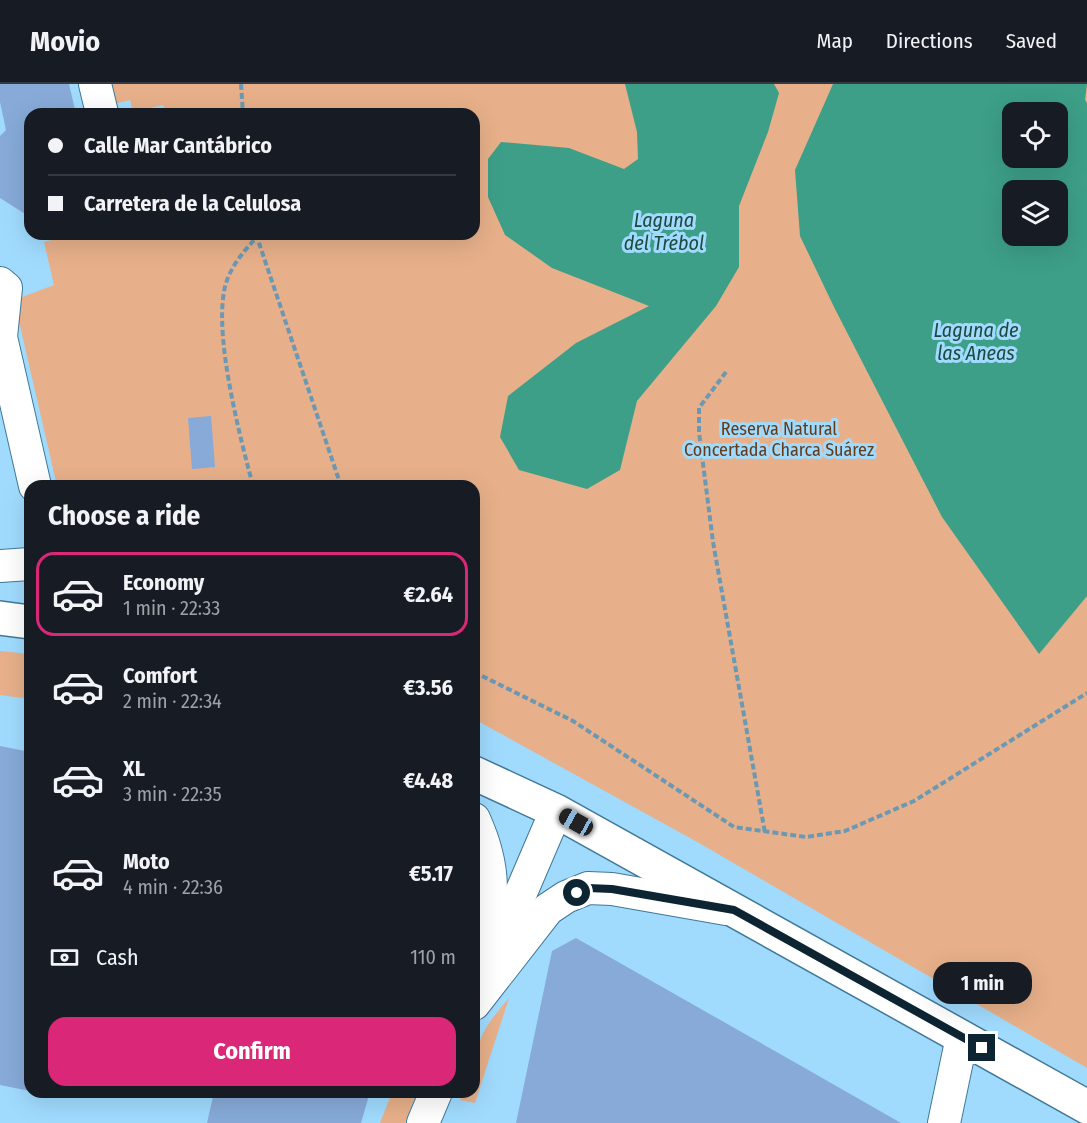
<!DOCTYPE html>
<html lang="en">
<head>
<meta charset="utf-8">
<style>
	:root { --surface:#171b24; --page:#20242c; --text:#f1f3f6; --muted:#9ea1a6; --line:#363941; --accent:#db2777 }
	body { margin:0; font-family:"Fira Sans Condensed",sans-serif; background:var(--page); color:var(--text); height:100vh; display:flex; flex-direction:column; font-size:22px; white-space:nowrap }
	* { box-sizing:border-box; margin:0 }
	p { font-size:20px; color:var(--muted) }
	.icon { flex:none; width:33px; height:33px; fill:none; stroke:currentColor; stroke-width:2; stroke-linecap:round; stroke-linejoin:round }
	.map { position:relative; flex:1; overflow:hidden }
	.side { position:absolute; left:24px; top:396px; width:456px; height:618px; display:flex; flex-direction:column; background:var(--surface); border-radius:18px; box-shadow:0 6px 24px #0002 }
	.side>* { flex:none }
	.guide { position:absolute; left:24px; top:24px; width:456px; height:132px; border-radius:18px; box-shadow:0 6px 24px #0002; display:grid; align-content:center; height:132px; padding:0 24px; background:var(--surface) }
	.controls { position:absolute; left:1002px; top:18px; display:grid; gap:12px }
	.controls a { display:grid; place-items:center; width:66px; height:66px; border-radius:12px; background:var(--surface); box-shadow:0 6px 24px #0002; font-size:30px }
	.end { position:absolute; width:27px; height:27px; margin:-14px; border:8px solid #0d2532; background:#fff; box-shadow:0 0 0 3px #fff }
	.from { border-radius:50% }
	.bubble { position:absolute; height:42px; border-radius:18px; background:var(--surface); box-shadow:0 6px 24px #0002; font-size:20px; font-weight:700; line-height:42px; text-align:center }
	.car { position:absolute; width:18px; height:36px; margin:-18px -9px; border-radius:8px; box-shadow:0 0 4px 2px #0007; background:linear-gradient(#222 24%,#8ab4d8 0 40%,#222 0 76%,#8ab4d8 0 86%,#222 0) }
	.guide b { display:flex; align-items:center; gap:21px; height:57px; font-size:22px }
	.guide b+b { border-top:2px solid var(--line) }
	.guide i { width:15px; height:15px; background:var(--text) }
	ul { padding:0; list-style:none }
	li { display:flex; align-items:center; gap:18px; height:84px; margin:0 12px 9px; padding:0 12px; border:3px solid transparent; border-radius:18px }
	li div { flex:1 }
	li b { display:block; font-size:22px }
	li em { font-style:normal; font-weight:700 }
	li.active { border-color:var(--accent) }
	li>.icon { width:54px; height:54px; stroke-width:1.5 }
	h2 { padding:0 24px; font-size:27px; line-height:72px }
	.pay { display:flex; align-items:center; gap:15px; height:66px; padding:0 24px; font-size:22px }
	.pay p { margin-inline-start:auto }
	.action { display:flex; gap:12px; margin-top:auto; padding:12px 24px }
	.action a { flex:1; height:69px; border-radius:18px; background:var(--accent); color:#fff; font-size:24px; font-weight:700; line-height:69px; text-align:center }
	header { display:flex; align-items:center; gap:36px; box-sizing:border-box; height:84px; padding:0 30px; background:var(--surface); border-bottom:2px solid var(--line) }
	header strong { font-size:28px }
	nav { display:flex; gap:33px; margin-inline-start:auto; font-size:21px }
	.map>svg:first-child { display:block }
	.green { fill:#e7b08a; fill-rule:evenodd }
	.water { fill:#3d9f88; fill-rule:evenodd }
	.building { fill:#87aad8 }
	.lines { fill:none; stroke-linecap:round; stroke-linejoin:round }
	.minor-casing { stroke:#407898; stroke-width:34 }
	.highway-casing { stroke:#407898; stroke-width:36 }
	.path { stroke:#6b99b4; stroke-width:4; stroke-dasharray:6 3; stroke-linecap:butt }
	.minor { stroke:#fff; stroke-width:32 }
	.highway { stroke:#fff; stroke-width:33 }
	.route { stroke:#0d2532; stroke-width:8 }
	.labels { text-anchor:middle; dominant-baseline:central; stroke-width:6; stroke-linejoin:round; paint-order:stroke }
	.park-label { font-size:18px; fill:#643a19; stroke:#a0dbfe }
	.water-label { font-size:20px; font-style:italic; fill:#1e493e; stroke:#a0dbfe }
</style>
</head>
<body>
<header>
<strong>Movio</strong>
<nav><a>Map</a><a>Directions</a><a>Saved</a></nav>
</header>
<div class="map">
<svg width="1087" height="1039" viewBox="0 0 1087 1039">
	<rect width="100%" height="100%" fill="#a0dbfe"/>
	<!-- green -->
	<g class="green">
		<path d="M106,0H1087V984L699,759L474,635V402H57L14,216L54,201L44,158L75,150H474V30H166L163,21L133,28L130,16L111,21ZM1012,28H1058V74H1012ZM1012,106H1058V152H1012Z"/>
		<polygon points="0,567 30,570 30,615 0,611"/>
		<path d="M509,914L475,1019L460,1016L463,1008H474C474,960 478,950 509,914Z"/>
		<polygon points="392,1008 417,1008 405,1039 380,1039"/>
	</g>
	<!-- water -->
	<g class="water">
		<polygon points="625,0 774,0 779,9 768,48 739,122 739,183 716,222 637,317 620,386 587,405 519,386 500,353 508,312 576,259 649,222 552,184 505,151 488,113 488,75 501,58 569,64 624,85 638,75 637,48"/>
		<path d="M833,0H1087L1085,16L1087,19V512L1039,570L942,433L835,225L800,152L795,86ZM1012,28H1058V74H1012ZM1012,106H1058V152H1012Z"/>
	</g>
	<!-- building -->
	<g class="building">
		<polygon points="0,0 69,0 76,30 30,30 30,133 0,114 0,52 6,46 0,18"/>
		<polygon points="211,332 215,383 192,385 188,334"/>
		<polygon points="0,662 30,668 30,1007 0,1001"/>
		<polygon points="576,854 803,983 901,1039 516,1039 552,867"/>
		<polygon points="214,1008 370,1008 361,1039 207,1039"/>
	</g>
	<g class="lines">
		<defs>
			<g id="minor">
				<polyline points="95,0 102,29"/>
				<polyline points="0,199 6,204 1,253 35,402"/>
				<polyline points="0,482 30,480"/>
				<path d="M474,735C497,785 493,815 483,868"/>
				<polyline points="490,881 556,727"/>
				<polyline points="474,920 548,825 566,813 588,804 612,805 726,825"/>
				<polyline points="423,1039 436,1008"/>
				<polyline points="944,1039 962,953"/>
			</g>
			<g id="highway">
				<polyline points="0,534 30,538"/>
				<polyline points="474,689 556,727 1087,1023"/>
			</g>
		</defs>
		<!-- minor casing -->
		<use href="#minor" class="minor-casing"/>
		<!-- highway casing -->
		<use href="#highway" class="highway-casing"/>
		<!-- path -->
		<g class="path">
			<polyline points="241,0 243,30"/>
			<polyline points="256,150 341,402"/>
			<polyline points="726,288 699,324 699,348 713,458 765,749"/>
			<path d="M253,402C240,353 215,257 224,208C227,187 242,169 256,154"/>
			<polyline points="474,588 573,637 734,743 806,753 845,747 914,717 1087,609"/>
		</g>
		<!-- minor -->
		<use href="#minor" class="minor"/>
		<!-- highway -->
		<use href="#highway" class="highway"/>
	</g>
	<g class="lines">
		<!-- route -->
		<polyline class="route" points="577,809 588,804 612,805 734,826 982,964"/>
	</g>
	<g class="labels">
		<!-- park labels -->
		<g class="park-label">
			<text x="779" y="345">Reserva Natural<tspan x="779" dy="21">Concertada Charca Suárez</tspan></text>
		</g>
		<!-- water labels -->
		<g class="water-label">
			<text x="664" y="136">Laguna<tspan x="664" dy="23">del Trébol</tspan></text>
			<text x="976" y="246">Laguna de<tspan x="976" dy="23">las Aneas</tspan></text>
		</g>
	</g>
</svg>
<div class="controls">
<a><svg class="icon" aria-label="locate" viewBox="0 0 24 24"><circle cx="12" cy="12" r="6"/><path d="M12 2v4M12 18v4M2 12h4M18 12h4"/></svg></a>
<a><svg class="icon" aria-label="layers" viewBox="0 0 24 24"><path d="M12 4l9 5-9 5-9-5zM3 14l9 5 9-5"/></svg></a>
</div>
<i class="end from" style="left:577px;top:809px"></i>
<i class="end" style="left:982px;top:964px"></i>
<div class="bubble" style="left:933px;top:878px;width:99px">1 min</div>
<i class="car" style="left:576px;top:738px;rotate:299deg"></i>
<div class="guide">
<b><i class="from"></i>Calle Mar Cantábrico</b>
<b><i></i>Carretera de la Celulosa</b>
</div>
<section class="side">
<h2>Choose a ride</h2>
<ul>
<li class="active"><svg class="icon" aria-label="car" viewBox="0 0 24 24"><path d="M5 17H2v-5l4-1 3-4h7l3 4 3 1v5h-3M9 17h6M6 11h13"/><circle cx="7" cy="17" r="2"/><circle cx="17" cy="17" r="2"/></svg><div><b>Economy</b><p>1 min · 22:33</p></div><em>€2.64</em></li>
<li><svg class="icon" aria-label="car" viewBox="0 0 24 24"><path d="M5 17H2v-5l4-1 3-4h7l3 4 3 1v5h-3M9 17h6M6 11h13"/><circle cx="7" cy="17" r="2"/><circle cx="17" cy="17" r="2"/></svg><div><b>Comfort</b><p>2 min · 22:34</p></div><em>€3.56</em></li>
<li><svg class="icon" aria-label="car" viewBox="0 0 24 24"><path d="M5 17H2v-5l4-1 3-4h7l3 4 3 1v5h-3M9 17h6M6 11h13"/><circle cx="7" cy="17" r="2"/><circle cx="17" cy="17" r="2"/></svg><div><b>XL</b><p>3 min · 22:35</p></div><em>€4.48</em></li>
<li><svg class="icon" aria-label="car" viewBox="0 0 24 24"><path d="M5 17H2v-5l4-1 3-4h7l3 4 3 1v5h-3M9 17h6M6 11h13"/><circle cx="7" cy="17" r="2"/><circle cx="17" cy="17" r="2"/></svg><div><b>Moto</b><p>4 min · 22:36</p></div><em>€5.17</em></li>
</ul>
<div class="pay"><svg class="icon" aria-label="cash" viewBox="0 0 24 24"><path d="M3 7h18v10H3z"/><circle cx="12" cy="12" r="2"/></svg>Cash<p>110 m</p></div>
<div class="action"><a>Confirm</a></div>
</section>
</div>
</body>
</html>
